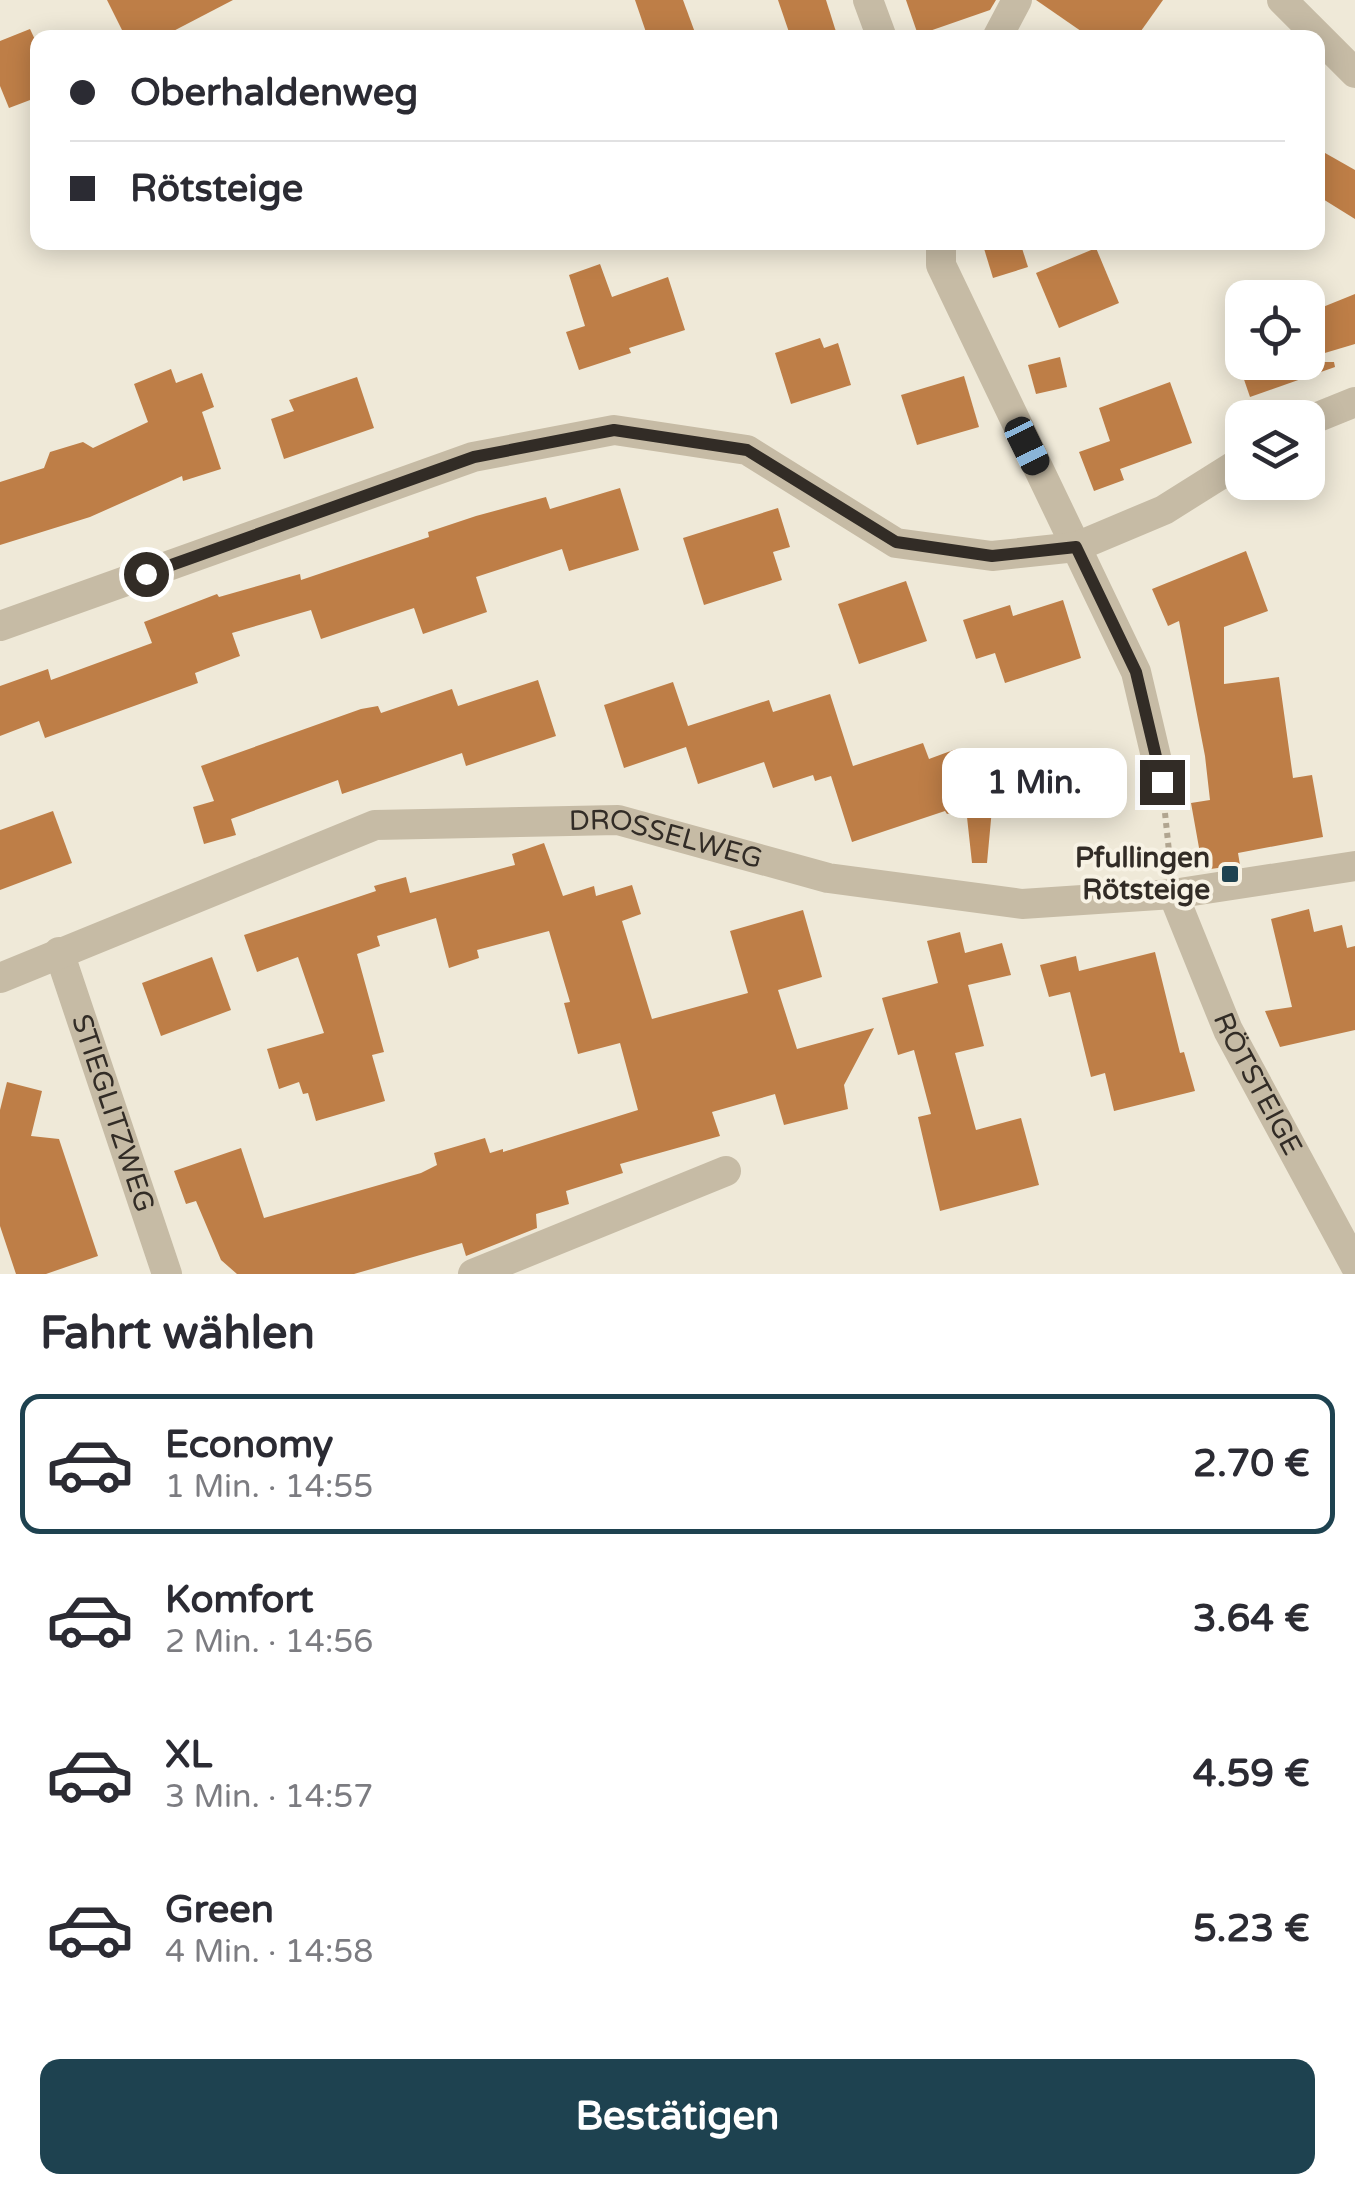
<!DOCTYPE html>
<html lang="de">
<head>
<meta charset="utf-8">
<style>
	:root { --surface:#fff; --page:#f7f7f7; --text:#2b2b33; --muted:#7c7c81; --line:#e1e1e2; --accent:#1e4250 }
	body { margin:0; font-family:"Varela Round",sans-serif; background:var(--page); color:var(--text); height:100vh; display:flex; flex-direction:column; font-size:38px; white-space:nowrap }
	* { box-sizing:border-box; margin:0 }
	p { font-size:32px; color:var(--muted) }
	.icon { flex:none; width:55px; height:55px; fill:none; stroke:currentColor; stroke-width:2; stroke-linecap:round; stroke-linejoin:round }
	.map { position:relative; height:1274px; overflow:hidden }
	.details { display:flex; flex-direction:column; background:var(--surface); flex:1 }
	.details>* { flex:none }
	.banner { position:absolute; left:30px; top:30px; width:1295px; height:220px; border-radius:20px; box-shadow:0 5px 25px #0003; display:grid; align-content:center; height:220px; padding:0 40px; background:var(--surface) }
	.controls { position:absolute; left:1225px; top:280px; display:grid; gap:20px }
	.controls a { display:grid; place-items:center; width:100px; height:100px; border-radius:20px; background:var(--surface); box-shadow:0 5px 25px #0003; font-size:50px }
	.end { position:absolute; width:45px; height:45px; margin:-22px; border:12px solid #322c26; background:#fff; box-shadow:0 0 0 5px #fff }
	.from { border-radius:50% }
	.bubble { position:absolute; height:70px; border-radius:20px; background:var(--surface); box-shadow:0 5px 25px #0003; font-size:32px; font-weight:800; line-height:70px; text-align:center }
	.car { position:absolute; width:30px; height:60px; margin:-30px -15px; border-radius:12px; box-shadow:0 0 8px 2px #0007; background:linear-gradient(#222 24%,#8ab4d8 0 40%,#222 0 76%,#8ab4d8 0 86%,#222 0) }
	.banner b { display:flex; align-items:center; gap:35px; height:95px; font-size:38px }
	.banner b+b { border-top:2px solid var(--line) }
	.banner i { width:25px; height:25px; background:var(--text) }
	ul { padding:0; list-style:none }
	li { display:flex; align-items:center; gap:30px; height:140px; margin:0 20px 15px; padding:0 20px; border:5px solid transparent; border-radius:20px }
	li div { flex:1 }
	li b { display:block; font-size:38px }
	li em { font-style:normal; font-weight:800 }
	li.current { border-color:var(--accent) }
	li>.icon { width:90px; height:90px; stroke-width:1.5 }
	h2 { padding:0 40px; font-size:45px; line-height:120px }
	.action { display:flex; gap:20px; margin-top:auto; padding:20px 40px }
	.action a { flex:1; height:115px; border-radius:20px; background:var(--accent); color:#fff; font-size:40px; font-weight:800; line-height:115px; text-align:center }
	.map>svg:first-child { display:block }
	.building { fill:#be7e47 }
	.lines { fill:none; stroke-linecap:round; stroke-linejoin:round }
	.path { stroke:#b1a590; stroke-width:6; stroke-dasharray:5 5; stroke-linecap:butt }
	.minor { stroke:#c6bba5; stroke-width:30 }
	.route { stroke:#322c26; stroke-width:12 }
	.poi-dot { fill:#1e4250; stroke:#f7f2e4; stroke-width:4 }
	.labels { text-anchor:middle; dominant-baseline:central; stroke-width:8; stroke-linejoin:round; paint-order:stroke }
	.street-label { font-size:28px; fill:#322c26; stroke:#f7f2e4 }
	.poi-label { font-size:28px; font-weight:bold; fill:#322c26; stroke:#f7f2e4; text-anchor:end }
</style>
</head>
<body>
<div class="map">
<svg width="1355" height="1274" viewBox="0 0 1355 1274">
	<rect width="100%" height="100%" fill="#efe9d8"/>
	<!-- building -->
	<g class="building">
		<polygon points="107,0 233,0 160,38 126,38"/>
		<polygon points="635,0 683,0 697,38 648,38"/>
		<polygon points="778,0 826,0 838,38 791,38"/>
		<polygon points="906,0 996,0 990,10 918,35"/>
		<polygon points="1036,0 1163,0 1136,38 1091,38"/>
		<polygon points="30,29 38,46 38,97 9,108 0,86 0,41"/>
		<polygon points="1318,149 1355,170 1355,219 1318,196"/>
		<polygon points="982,242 1020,242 1028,267 993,278"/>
		<polygon points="1096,248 1119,303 1059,328 1036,273"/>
		<polygon points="600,264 612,297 668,277 685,330 629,348 631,353 579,370 566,332 585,326 569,275"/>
		<polygon points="1355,294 1355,344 1308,358 1308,313"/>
		<polygon points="820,338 824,348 838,343 851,385 791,404 775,353"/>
		<polygon points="1060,357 1067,387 1036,394 1028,365"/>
		<polygon points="1238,362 1334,362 1335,367 1250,397"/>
		<polygon points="171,369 176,383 202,373 214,407 202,412 221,469 183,481 182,476 90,517 0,545 0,482 44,468 50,452 83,442 93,448 148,422 134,384"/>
		<polygon points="964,376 979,427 917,445 901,395"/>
		<polygon points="357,377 374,428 284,459 271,419 294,411 289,400"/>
		<polygon points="1170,382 1192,443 1120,469 1124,480 1094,491 1079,452 1110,441 1099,408"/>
		<polygon points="620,488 639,550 569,571 562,549 476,577 487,612 423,634 414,608 321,639 311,610 232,633 240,656 195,673 198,683 45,738 39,721 0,736 0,686 48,669 51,680 152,643 144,622 217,594 219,597 300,574 301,580 429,537 428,532 476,516 546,497 550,509"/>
		<polygon points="778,508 790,547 773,552 782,580 704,605 683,538"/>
		<polygon points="1246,551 1268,611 1224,627 1224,684 1279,677 1293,778 1312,775 1323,837 1238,853 1240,865 1203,870 1191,803 1210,800 1205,756 1179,621 1168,626 1152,589"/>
		<polygon points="906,581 927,641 859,664 838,604"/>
		<polygon points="1063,600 1081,658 1005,683 995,653 976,659 963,620 1010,605 1013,616"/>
		<polygon points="538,680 556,736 466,766 462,753 342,794 338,780 231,819 236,835 204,844 193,807 214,801 201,766 361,709 378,706 381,713 452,689 458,706"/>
		<polygon points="673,682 688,726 769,700 773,712 830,694 853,766 923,743 929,759 956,749 985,753 994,787 987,863 972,863 966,808 947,814 945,811 852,842 831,776 815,781 813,775 773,788 764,762 698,784 686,747 624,768 604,705"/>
		<polygon points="53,811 72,863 0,890 0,830"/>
		<polygon points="544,843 563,896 594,886 596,896 632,885 641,914 622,921 652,1019 748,993 730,931 803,910 822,977 778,990 797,1049 874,1028 844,1085 848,1109 784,1125 775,1094 712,1112 720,1136 620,1164 623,1173 566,1191 569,1204 536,1214 537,1228 466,1256 462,1243 354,1274 237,1274 221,1260 196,1201 186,1204 174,1171 241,1148 264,1218 421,1173 437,1165 434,1153 485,1138 490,1153 503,1149 503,1152 638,1110 620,1043 578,1054 564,1003 570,1002 549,931 477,950 479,958 449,968 436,918 377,936 380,946 357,954 384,1052 372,1055 385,1101 316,1121 308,1093 303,1094 299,1082 279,1089 267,1049 324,1033 298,957 257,972 244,935 376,891 374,886 406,877 410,893 515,865 512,854"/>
		<polygon points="1309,909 1314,932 1342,925 1347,948 1355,946 1355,1030 1280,1047 1265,1011 1292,1007 1271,919"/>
		<polygon points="960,932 965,953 1002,943 1011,975 968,985 984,1046 955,1053 976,1130 1021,1118 1039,1185 940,1211 918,1117 931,1114 914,1050 898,1055 882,998 938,983 927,941"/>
		<polygon points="1155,952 1180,1053 1184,1052 1195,1091 1114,1111 1105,1073 1091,1077 1070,992 1049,997 1040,965 1076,956 1079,971"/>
		<polygon points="212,957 231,1010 161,1036 142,983"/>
		<polygon points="7,1082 42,1091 31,1136 59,1139 98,1256 46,1274 16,1274 0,1226 0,1110"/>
	</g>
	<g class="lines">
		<!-- path -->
		<polyline class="path" points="1165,813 1170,861"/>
		<!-- minor -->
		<g class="minor">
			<polyline points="868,0 882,38"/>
			<polyline points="1282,0 1355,73"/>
			<polyline points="997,38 1017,0"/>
			<polyline points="941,242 941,265 1136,672 1162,782"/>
			<polyline points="1308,421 1355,402"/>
			<polyline points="0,626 473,457 614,430 747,450 896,543 992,556 1076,547 1164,510 1242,461"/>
			<path id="s1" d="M1173,894L1228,1030L1355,1265"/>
			<path id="s2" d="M59,952L167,1274"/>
			<path id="s3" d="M0,978L375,825L618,820L828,878L1022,904L1173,894L1355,866"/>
			<polyline points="473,1274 726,1171"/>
		</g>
	</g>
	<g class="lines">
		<!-- route -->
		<polyline class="route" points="146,574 474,457 614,430 747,450 896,542 992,556 1076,547 1136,672 1162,782"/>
	</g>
	<!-- markers -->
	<rect class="poi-dot" x="1220" y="864" width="20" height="20" rx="5"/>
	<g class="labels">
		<!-- street labels -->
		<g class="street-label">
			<text stroke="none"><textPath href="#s3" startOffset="698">DROSSELWEG</textPath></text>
			<text stroke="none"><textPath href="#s1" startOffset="208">RÖTSTEIGE</textPath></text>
			<text stroke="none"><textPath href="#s2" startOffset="170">STIEGLITZWEG</textPath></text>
		</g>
		<!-- poi labels -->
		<g class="poi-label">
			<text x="1210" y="858">Pfullingen<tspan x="1210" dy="32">Rötsteige</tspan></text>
		</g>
	</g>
</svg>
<div class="controls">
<a><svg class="icon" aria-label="locate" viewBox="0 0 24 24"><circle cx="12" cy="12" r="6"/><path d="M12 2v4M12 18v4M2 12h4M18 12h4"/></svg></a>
<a><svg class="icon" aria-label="layers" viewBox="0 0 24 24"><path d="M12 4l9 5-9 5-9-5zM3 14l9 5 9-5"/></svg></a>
</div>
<i class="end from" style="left:146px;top:574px"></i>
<i class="end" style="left:1162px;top:782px"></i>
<div class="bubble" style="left:942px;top:748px;width:185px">1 Min.</div>
<i class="car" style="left:1027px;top:446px;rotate:154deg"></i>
<div class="banner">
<b><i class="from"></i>Oberhaldenweg</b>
<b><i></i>Rötsteige</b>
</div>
</div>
<section class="details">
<h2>Fahrt wählen</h2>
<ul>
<li class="current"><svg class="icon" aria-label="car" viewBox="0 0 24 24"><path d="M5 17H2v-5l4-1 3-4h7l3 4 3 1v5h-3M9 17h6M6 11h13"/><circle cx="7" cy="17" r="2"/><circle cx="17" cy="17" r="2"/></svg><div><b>Economy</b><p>1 Min. · 14:55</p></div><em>2.70 €</em></li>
<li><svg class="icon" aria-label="car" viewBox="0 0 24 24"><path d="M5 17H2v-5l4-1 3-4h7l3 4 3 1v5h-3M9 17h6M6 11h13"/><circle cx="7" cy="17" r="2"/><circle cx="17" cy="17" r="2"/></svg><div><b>Komfort</b><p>2 Min. · 14:56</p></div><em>3.64 €</em></li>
<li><svg class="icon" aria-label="car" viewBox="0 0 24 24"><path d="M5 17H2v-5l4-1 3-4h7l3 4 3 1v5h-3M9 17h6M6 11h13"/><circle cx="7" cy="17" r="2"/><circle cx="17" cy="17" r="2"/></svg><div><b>XL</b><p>3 Min. · 14:57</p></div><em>4.59 €</em></li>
<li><svg class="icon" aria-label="car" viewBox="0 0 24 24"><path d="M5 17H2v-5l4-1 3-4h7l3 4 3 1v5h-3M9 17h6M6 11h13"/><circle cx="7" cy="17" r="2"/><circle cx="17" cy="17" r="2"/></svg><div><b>Green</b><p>4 Min. · 14:58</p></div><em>5.23 €</em></li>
</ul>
<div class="action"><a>Bestätigen</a></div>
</section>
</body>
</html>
